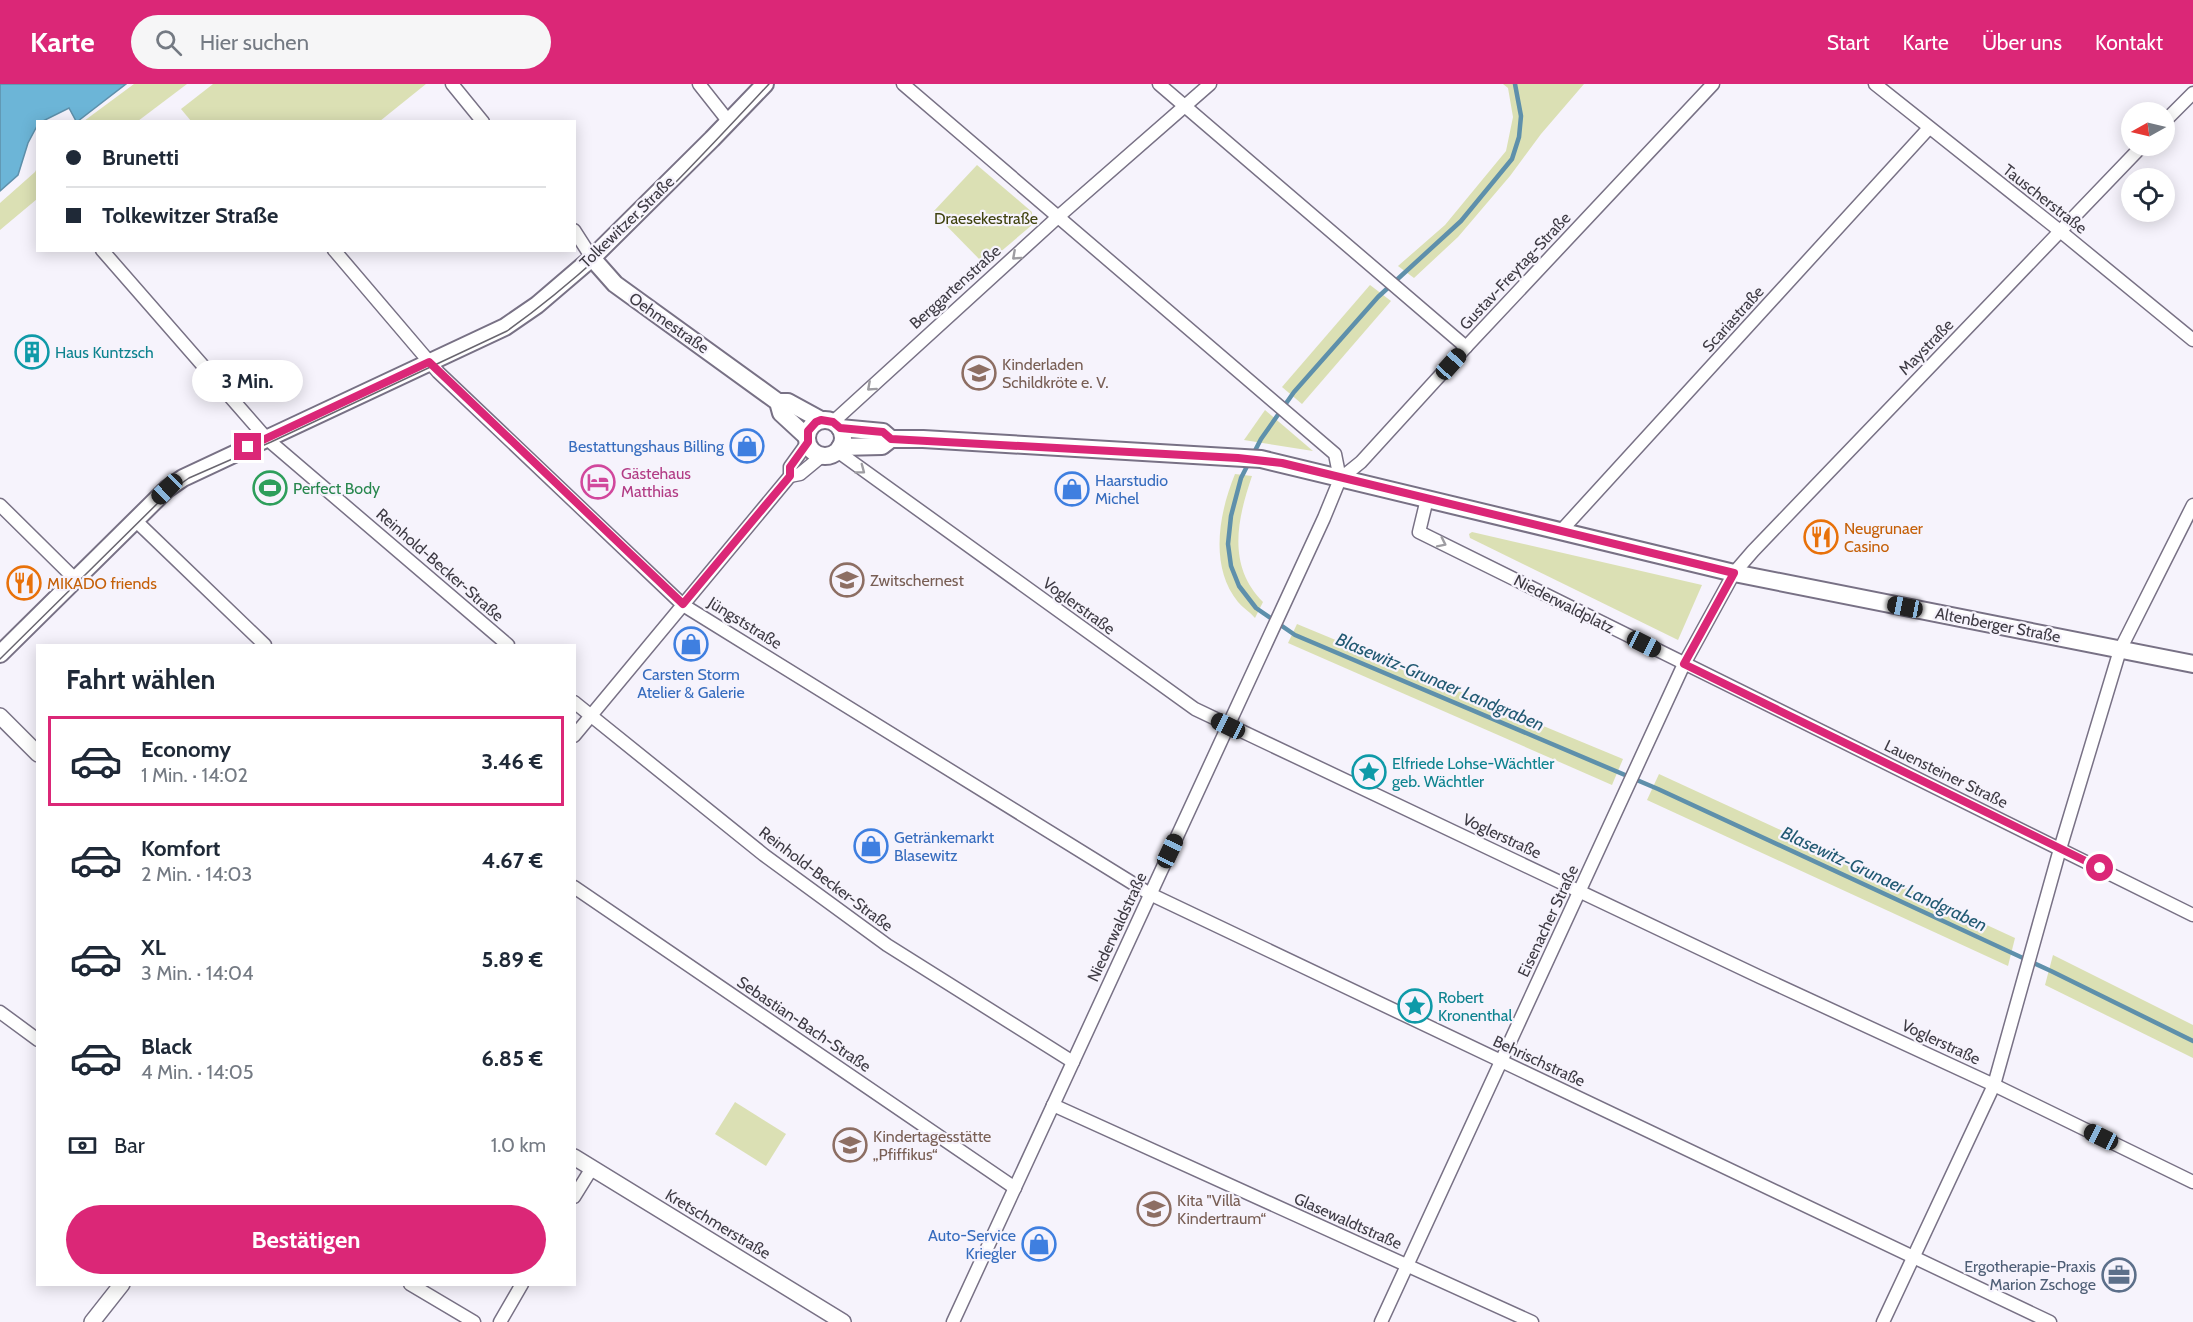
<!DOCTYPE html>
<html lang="de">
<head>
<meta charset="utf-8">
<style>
	:root { --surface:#fff; --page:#f6f6f7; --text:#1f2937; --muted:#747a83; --line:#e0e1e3; --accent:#db2777 }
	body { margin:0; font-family:Cabin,sans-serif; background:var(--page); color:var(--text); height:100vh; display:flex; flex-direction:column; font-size:22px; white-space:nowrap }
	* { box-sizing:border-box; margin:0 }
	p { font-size:20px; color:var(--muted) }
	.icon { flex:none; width:33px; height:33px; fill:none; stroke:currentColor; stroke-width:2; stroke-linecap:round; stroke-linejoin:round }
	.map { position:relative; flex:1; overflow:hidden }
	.panel { position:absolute; left:36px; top:560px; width:540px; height:642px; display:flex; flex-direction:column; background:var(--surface); border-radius:0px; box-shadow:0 3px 15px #0003 }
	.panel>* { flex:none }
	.top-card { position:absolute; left:36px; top:36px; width:540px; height:132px; border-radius:0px; box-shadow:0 3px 15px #0003; display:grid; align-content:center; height:132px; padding:0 30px; background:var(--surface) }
	.needle { width:39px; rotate:262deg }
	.buttons { position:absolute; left:2121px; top:18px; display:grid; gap:12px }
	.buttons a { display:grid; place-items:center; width:54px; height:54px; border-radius:50%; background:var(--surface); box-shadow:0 3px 15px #0003; font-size:30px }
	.end { position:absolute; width:27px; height:27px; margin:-14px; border:8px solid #db2777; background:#fff; box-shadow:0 0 0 3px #fff }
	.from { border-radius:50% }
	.bubble { position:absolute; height:42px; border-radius:21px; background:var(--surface); box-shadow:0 3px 15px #0003; font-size:20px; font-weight:700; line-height:42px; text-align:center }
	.car { position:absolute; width:18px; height:36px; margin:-18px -9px; border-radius:8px; box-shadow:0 0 4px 2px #0007; background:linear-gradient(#222 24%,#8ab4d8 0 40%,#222 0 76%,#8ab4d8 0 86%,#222 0) }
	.top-card b { display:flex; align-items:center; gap:21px; height:57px; font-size:22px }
	.top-card b+b { border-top:2px solid var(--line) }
	.top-card i { width:15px; height:15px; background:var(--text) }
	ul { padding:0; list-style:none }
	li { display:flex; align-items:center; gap:18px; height:90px; margin:0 12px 9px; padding:0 18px; border:3px solid transparent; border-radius:0px }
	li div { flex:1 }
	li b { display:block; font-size:22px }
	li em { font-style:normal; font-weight:700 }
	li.current { border-color:var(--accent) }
	li>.icon { width:54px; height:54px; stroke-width:1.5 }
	h2 { padding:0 30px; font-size:27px; line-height:72px }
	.pay { display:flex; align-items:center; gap:15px; height:66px; padding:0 30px; font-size:22px }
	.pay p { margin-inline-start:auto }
	.cta { display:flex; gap:12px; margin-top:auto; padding:12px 30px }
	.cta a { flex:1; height:69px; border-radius:36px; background:var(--accent); color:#fff; font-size:24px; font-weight:700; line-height:69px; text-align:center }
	header { display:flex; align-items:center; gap:36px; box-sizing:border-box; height:84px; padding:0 30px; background:var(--accent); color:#fff }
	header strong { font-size:28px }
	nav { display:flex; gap:33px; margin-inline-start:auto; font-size:21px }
	.search { width:420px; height:54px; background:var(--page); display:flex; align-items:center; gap:15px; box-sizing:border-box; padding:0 21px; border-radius:33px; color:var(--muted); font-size:22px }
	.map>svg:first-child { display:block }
	.green { fill:#dbe0b4 }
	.water { fill:#6cb5d7; stroke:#5e90ab; stroke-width:1.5 }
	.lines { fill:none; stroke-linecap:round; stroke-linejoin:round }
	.stream { stroke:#5e90ab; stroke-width:4.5 }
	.minor-casing { stroke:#787185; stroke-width:15 }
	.tertiary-casing { stroke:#787185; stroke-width:18 }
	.secondary-casing { stroke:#787185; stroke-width:20 }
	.minor { stroke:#fff; stroke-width:12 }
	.tertiary { stroke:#fff; stroke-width:15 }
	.secondary { stroke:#fff; stroke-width:16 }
	.tram { stroke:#69666f; stroke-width:1.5 }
	.oneway { stroke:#9e9da2 }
	.route { stroke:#db2777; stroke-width:8 }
	.labels { text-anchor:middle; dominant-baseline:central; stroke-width:4.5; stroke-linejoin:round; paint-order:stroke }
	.street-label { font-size:16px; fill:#3e3b44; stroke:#f6f3fc }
	.park-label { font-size:16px; fill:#40430f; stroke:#f6f3fc }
	.culture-label { font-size:16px; fill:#0d838f; stroke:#f6f3fc; text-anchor:start }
	.education-label { font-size:16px; fill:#785e54; stroke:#f6f3fc; text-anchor:start }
	.shop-label { font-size:16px; fill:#366cbe; stroke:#f6f3fc; text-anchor:end }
	.hotel-label { font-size:16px; fill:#b23c85; stroke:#f6f3fc; text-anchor:start }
	.leisure-label { font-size:16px; fill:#27864d; stroke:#f6f3fc; text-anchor:start }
	.food-label { font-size:16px; fill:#c56008; stroke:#f6f3fc; text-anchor:start }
	.service-label { font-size:16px; fill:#4e5e75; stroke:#f6f3fc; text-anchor:end }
	.water-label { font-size:18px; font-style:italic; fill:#215972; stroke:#f6f3fc }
</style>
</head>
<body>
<header>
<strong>Karte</strong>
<div class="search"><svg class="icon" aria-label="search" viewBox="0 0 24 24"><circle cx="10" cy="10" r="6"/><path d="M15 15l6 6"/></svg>Hier suchen</div>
<nav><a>Start</a><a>Karte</a><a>Über uns</a><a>Kontakt</a></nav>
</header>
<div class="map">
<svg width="2193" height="1238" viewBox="0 0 2193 1238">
	<rect width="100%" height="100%" fill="#f6f3fc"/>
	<!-- green -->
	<g class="green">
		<polygon points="134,0 187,0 138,37 84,37"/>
		<polygon points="213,0 426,0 380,37 191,37 181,25"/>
		<polygon points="1503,0 1584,0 1541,50 1510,92 1458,153 1414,194 1398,182 1445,141 1506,67 1513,33 1508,4"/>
		<polygon points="977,81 1032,128 1032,141 985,181 933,128"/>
		<polygon points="37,84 37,115 0,146 0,119 35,88"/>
		<polygon points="1370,201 1391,217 1302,320 1282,303"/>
		<polygon points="1265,326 1313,367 1244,356"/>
		<path d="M1235,390L1252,392C1237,436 1227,482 1263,518L1255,534C1250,528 1243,524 1238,518C1209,482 1219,429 1235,390Z"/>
		<polygon points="1472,448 1702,501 1678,556 1470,454 1469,450"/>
		<polygon points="1297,540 1623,675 1612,701 1288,559"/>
		<polygon points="1659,690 2015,854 2008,882 1647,716"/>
		<polygon points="2053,871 2193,941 2193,974 2045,901"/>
		<polygon points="735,1018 786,1050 766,1082 715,1050"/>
	</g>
	<!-- water -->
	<polygon class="water" points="0,0 126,0 78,37 76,37 69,24 43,37 38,38 37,42 28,59 18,91 0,107"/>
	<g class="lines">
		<!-- stream -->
		<polyline class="stream" points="1515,0 1521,32 1519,53 1512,75 1461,137 1378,213 1294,308 1261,355 1241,394 1231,432 1228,460 1231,482 1239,502 1256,524 1295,551 1658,705 2051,887 2193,957"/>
		<defs>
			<g id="minor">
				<polyline points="452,0 483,38"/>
				<polyline points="699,0 729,38"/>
				<polyline points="903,0 1335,370 1340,395"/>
				<polyline points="1159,0 1466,263"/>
				<polyline points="1875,0 2060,147 2193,256"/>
				<polyline points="2164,38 2193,9"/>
				<polyline points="574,146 592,174"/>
				<polyline points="102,166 267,355 508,561"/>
				<polyline points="334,166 438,288 683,521 1150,810 2050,1238"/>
				<polyline points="833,338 1059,132 1210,0"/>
				<polyline points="837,367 1195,625 1760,893 1994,1001 2193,1098"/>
				<polyline points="790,392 800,390 823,371"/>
				<polyline points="1340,395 1361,378 1466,263 1713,0"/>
				<polyline points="1427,415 1419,448 2193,831"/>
				<polyline points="0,421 75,495"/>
				<polyline points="135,436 265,561"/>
				<polyline points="1560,448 1929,44"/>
				<polyline points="574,618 764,771 887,861 1073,978"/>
				<polyline points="574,652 790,392 790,383 808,358"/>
				<polyline points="574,803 1015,1104"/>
				<polyline points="0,928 38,956"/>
				<polyline points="1053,1021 1532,1238"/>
				<polyline points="574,1113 592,1084"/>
				<polyline points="410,1200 474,1238"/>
				<polyline points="500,1238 522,1200"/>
				<polyline points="953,1238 1324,434 1340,395"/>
				<polyline points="1381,1238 1684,580 1734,489 1753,467 2142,62"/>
				<polyline points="1883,1238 1994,1001 2060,765 2120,566 2193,421"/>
			</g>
			<g id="tertiary">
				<polyline points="0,632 38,670"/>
				<polyline points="574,1073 843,1238"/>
				<polyline points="92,1238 122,1200"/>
			</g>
			<g id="secondary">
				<polyline points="592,174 615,200 778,318 781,329 807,353"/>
				<polyline points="778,318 788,318 821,336"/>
				<circle cx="825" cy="354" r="18"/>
				<polyline points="840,344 883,348 891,355"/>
				<polyline points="840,363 882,362 891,355 923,355 1261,375 1734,489 2193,580"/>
				<polyline points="0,570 167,405 183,394 505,243 537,221 592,174 712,55 765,0"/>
			</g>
		</defs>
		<!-- minor casing -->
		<use href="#minor" class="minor-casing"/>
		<!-- tertiary casing -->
		<use href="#tertiary" class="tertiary-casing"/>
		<!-- secondary casing -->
		<use href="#secondary" class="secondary-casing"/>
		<!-- minor -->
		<use href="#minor" class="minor"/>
		<!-- tertiary -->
		<use href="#tertiary" class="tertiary"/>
		<!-- secondary -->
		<use href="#secondary" class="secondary"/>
		<!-- tram -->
		<path class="tram" d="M0,575L169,408L189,394L271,358L507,247C605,177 687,88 769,0"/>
	</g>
	<!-- one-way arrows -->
	<defs><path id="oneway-chevron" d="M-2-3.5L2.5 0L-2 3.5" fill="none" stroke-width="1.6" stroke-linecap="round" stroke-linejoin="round" transform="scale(1.5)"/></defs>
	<g class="oneway">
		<use href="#oneway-chevron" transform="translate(1016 172) rotate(138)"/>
		<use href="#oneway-chevron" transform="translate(871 303) rotate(138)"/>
		<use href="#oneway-chevron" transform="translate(861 386) rotate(37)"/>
		<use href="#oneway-chevron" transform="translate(1442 459) rotate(26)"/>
	</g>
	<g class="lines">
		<!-- route -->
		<polyline class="route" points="248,363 429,278 683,520 790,392 790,383 808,358 808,347 816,338 821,336 833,338 840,344 883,348 891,355 1238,374 1282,379 1734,489 1684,580 2100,784"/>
	</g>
	<!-- icons -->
	<defs>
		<symbol id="building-ring" viewBox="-11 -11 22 22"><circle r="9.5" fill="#f6f3fc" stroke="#0f9aa8" stroke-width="1.5"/><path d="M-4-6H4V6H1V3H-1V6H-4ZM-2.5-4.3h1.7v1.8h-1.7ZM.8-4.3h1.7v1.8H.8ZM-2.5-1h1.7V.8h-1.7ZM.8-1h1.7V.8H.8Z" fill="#0f9aa8"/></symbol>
		<symbol id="school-ring" viewBox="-11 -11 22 22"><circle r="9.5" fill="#f6f3fc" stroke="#8d6e63" stroke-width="1.5"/><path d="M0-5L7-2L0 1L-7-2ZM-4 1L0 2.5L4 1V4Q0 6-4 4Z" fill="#8d6e63"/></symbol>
		<symbol id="shop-ring" viewBox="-11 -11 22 22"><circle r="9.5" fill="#f6f3fc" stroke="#3f7fe0" stroke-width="1.5"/><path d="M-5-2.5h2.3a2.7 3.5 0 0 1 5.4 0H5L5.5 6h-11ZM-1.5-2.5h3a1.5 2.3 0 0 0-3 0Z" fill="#3f7fe0"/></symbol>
		<symbol id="hotel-ring" viewBox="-11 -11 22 22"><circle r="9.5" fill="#f6f3fc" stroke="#d1479c" stroke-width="1.5"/><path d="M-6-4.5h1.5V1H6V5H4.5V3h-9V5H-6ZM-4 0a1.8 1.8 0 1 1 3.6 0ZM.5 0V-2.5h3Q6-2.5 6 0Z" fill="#d1479c"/></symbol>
		<symbol id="stadium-ring" viewBox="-11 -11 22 22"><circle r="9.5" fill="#f6f3fc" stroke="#2e9e5b" stroke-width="1.5"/><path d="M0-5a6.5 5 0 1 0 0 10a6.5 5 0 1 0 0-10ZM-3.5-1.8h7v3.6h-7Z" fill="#2e9e5b"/></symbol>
		<symbol id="restaurant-ring" viewBox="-11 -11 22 22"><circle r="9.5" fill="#f6f3fc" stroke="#e8710a" stroke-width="1.5"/><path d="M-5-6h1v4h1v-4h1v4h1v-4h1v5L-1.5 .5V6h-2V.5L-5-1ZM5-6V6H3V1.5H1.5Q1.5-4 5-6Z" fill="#e8710a"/></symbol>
		<symbol id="sight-ring" viewBox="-11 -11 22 22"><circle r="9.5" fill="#f6f3fc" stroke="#0f9aa8" stroke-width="1.5"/><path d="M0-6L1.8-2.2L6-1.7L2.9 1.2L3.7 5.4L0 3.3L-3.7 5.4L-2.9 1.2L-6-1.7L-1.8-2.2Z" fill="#0f9aa8"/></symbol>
		<symbol id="office-ring" viewBox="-11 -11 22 22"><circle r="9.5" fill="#f6f3fc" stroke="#5c6f8a" stroke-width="1.5"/><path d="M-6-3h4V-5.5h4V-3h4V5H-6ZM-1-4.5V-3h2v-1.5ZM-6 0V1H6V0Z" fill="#5c6f8a"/></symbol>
	</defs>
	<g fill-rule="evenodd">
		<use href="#building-ring" x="13" y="249" width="38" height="38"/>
		<use href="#school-ring" x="960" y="270" width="38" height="38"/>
		<use href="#shop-ring" x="728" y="343" width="38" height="38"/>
		<use href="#hotel-ring" x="579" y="379" width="38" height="38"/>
		<use href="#stadium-ring" x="251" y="385" width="38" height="38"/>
		<use href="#shop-ring" x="1053" y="386" width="38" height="38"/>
		<use href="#restaurant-ring" x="1802" y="434" width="38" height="38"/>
		<use href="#school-ring" x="828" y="477" width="38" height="38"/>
		<use href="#restaurant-ring" x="5" y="480" width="38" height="38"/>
		<use href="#shop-ring" x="672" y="541" width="38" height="38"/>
		<use href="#sight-ring" x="1350" y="669" width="38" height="38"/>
		<use href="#shop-ring" x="852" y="743" width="38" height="38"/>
		<use href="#sight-ring" x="1396" y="903" width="38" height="38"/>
		<use href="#school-ring" x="831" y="1042" width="38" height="38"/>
		<use href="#school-ring" x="1135" y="1106" width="38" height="38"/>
		<use href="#shop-ring" x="1020" y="1141" width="38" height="38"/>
		<use href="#office-ring" x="2100" y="1172" width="38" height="38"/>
	</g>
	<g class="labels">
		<!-- street labels -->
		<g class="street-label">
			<text transform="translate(2045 115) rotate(38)">Tauscherstraße</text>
			<text transform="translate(627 138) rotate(-44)">Tolkewitzer Straße</text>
			<text transform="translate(1515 187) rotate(-47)">Gustav-Freytag-Straße</text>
			<text transform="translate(955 203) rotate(-42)">Berggartenstraße</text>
			<text transform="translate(1733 235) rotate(-48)">Scariastraße</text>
			<text transform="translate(669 239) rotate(35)">Oehmestraße</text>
			<text transform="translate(1926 263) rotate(-46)">Maystraße</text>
			<text transform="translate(440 481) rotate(41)">Reinhold-Becker-Straße</text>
			<text transform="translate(1564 520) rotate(27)">Niederwaldplatz</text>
			<text transform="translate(1079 522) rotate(36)">Voglerstraße</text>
			<text transform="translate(745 539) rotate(32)">Jüngststraße</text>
			<text transform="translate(1998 541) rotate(11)">Altenberger Straße</text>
			<text transform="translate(1946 690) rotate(26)">Lauensteiner Straße</text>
			<text transform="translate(1502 752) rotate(25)">Voglerstraße</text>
			<text transform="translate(826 795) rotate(37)">Reinhold-Becker-Straße</text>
			<text transform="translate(1548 837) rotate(-65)">Eisenacher Straße</text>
			<text transform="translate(1117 843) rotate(-65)">Niederwaldstraße</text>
			<text transform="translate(804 940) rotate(34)">Sebastian-Bach-Straße</text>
			<text transform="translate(1941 958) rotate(25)">Voglerstraße</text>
			<text transform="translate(1539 977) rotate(25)">Behrischstraße</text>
			<text transform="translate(1348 1137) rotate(24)">Glasewaldtstraße</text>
			<text transform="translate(718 1140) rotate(31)">Kretschmerstraße</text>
		</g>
		<!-- park labels -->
		<g class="park-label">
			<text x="986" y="134">Draesekestraße</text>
		</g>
		<!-- culture labels -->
		<g class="culture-label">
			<text x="55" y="268">Haus Kuntzsch</text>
			<text x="1392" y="679">Elfriede Lohse-Wächtler<tspan x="1392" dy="18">geb. Wächtler</tspan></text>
			<text x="1438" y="913">Robert<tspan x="1438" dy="18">Kronenthal</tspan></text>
		</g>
		<!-- education labels -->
		<g class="education-label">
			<text x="1002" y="280">Kinderladen<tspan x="1002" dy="18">Schildkröte e. V.</tspan></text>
			<text x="870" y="496">Zwitschernest</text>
			<text x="873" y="1052">Kindertagesstätte<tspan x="873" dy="18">„Pfiffikus“</tspan></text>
			<text x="1177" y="1116">Kita "Villa<tspan x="1177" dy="18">Kindertraum“</tspan></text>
		</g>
		<!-- shop labels -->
		<g class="shop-label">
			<text x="724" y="362">Bestattungshaus Billing</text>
			<text x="1095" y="396" text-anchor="start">Haarstudio<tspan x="1095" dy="18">Michel</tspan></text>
			<text x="691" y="590" text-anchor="middle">Carsten Storm<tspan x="691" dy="18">Atelier &amp; Galerie</tspan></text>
			<text x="894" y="753" text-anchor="start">Getränkemarkt<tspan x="894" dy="18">Blasewitz</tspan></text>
			<text x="1016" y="1151">Auto-Service<tspan x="1016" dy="18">Kriegler</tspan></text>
		</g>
		<!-- hotel labels -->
		<g class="hotel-label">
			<text x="621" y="389">Gästehaus<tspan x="621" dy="18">Matthias</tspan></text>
		</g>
		<!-- leisure labels -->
		<g class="leisure-label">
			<text x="293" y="404">Perfect Body</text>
		</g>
		<!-- food labels -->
		<g class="food-label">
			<text x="1844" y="444">Neugrunaer<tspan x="1844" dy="18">Casino</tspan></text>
			<text x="47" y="499">MIKADO friends</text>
		</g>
		<!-- service labels -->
		<g class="service-label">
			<text x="2096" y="1182">Ergotherapie-Praxis<tspan x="2096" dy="18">Marion Zschoge</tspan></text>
		</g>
		<!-- water labels -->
		<g class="water-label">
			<text transform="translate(1440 598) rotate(23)">Blasewitz‐Grunaer Landgraben</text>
			<text transform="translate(1884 795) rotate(25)">Blasewitz‐Grunaer Landgraben</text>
		</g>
	</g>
</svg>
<div class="buttons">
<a><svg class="needle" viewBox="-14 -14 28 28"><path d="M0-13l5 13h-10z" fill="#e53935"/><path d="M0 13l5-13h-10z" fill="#747a83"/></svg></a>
<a><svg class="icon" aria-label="locate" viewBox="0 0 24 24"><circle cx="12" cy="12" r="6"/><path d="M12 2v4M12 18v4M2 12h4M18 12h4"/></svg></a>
</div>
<i class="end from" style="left:2100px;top:784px"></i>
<i class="end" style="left:248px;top:363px"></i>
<div class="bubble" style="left:192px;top:276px;width:111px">3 Min.</div>
<i class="car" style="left:1451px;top:280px;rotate:42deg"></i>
<i class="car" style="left:167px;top:405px;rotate:226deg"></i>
<i class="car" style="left:1905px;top:523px;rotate:281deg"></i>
<i class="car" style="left:1644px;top:560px;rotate:117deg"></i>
<i class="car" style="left:1228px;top:642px;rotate:296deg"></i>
<i class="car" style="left:1170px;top:767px;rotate:25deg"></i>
<i class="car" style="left:2101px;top:1053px;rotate:296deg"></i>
<div class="top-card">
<b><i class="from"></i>Brunetti</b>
<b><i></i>Tolkewitzer Straße</b>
</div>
<section class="panel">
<h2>Fahrt wählen</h2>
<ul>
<li class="current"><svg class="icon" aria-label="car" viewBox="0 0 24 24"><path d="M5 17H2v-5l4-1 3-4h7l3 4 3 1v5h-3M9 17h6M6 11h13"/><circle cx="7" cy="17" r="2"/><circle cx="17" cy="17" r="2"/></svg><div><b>Economy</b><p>1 Min. · 14:02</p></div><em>3.46 €</em></li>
<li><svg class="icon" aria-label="car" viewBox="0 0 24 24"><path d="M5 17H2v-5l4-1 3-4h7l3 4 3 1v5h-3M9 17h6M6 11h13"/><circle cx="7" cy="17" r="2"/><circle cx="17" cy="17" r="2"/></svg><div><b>Komfort</b><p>2 Min. · 14:03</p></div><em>4.67 €</em></li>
<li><svg class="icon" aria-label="car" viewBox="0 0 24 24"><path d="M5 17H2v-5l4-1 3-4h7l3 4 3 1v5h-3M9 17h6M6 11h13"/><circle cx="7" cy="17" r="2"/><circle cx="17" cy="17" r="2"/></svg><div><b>XL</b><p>3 Min. · 14:04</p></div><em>5.89 €</em></li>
<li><svg class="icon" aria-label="car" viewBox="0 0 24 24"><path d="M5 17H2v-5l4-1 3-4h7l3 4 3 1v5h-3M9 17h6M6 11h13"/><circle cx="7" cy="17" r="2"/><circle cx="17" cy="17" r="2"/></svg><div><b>Black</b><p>4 Min. · 14:05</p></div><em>6.85 €</em></li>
</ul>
<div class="pay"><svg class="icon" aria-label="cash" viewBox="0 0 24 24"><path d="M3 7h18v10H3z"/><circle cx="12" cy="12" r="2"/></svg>Bar<p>1.0 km</p></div>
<div class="cta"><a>Bestätigen</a></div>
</section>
</div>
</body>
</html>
